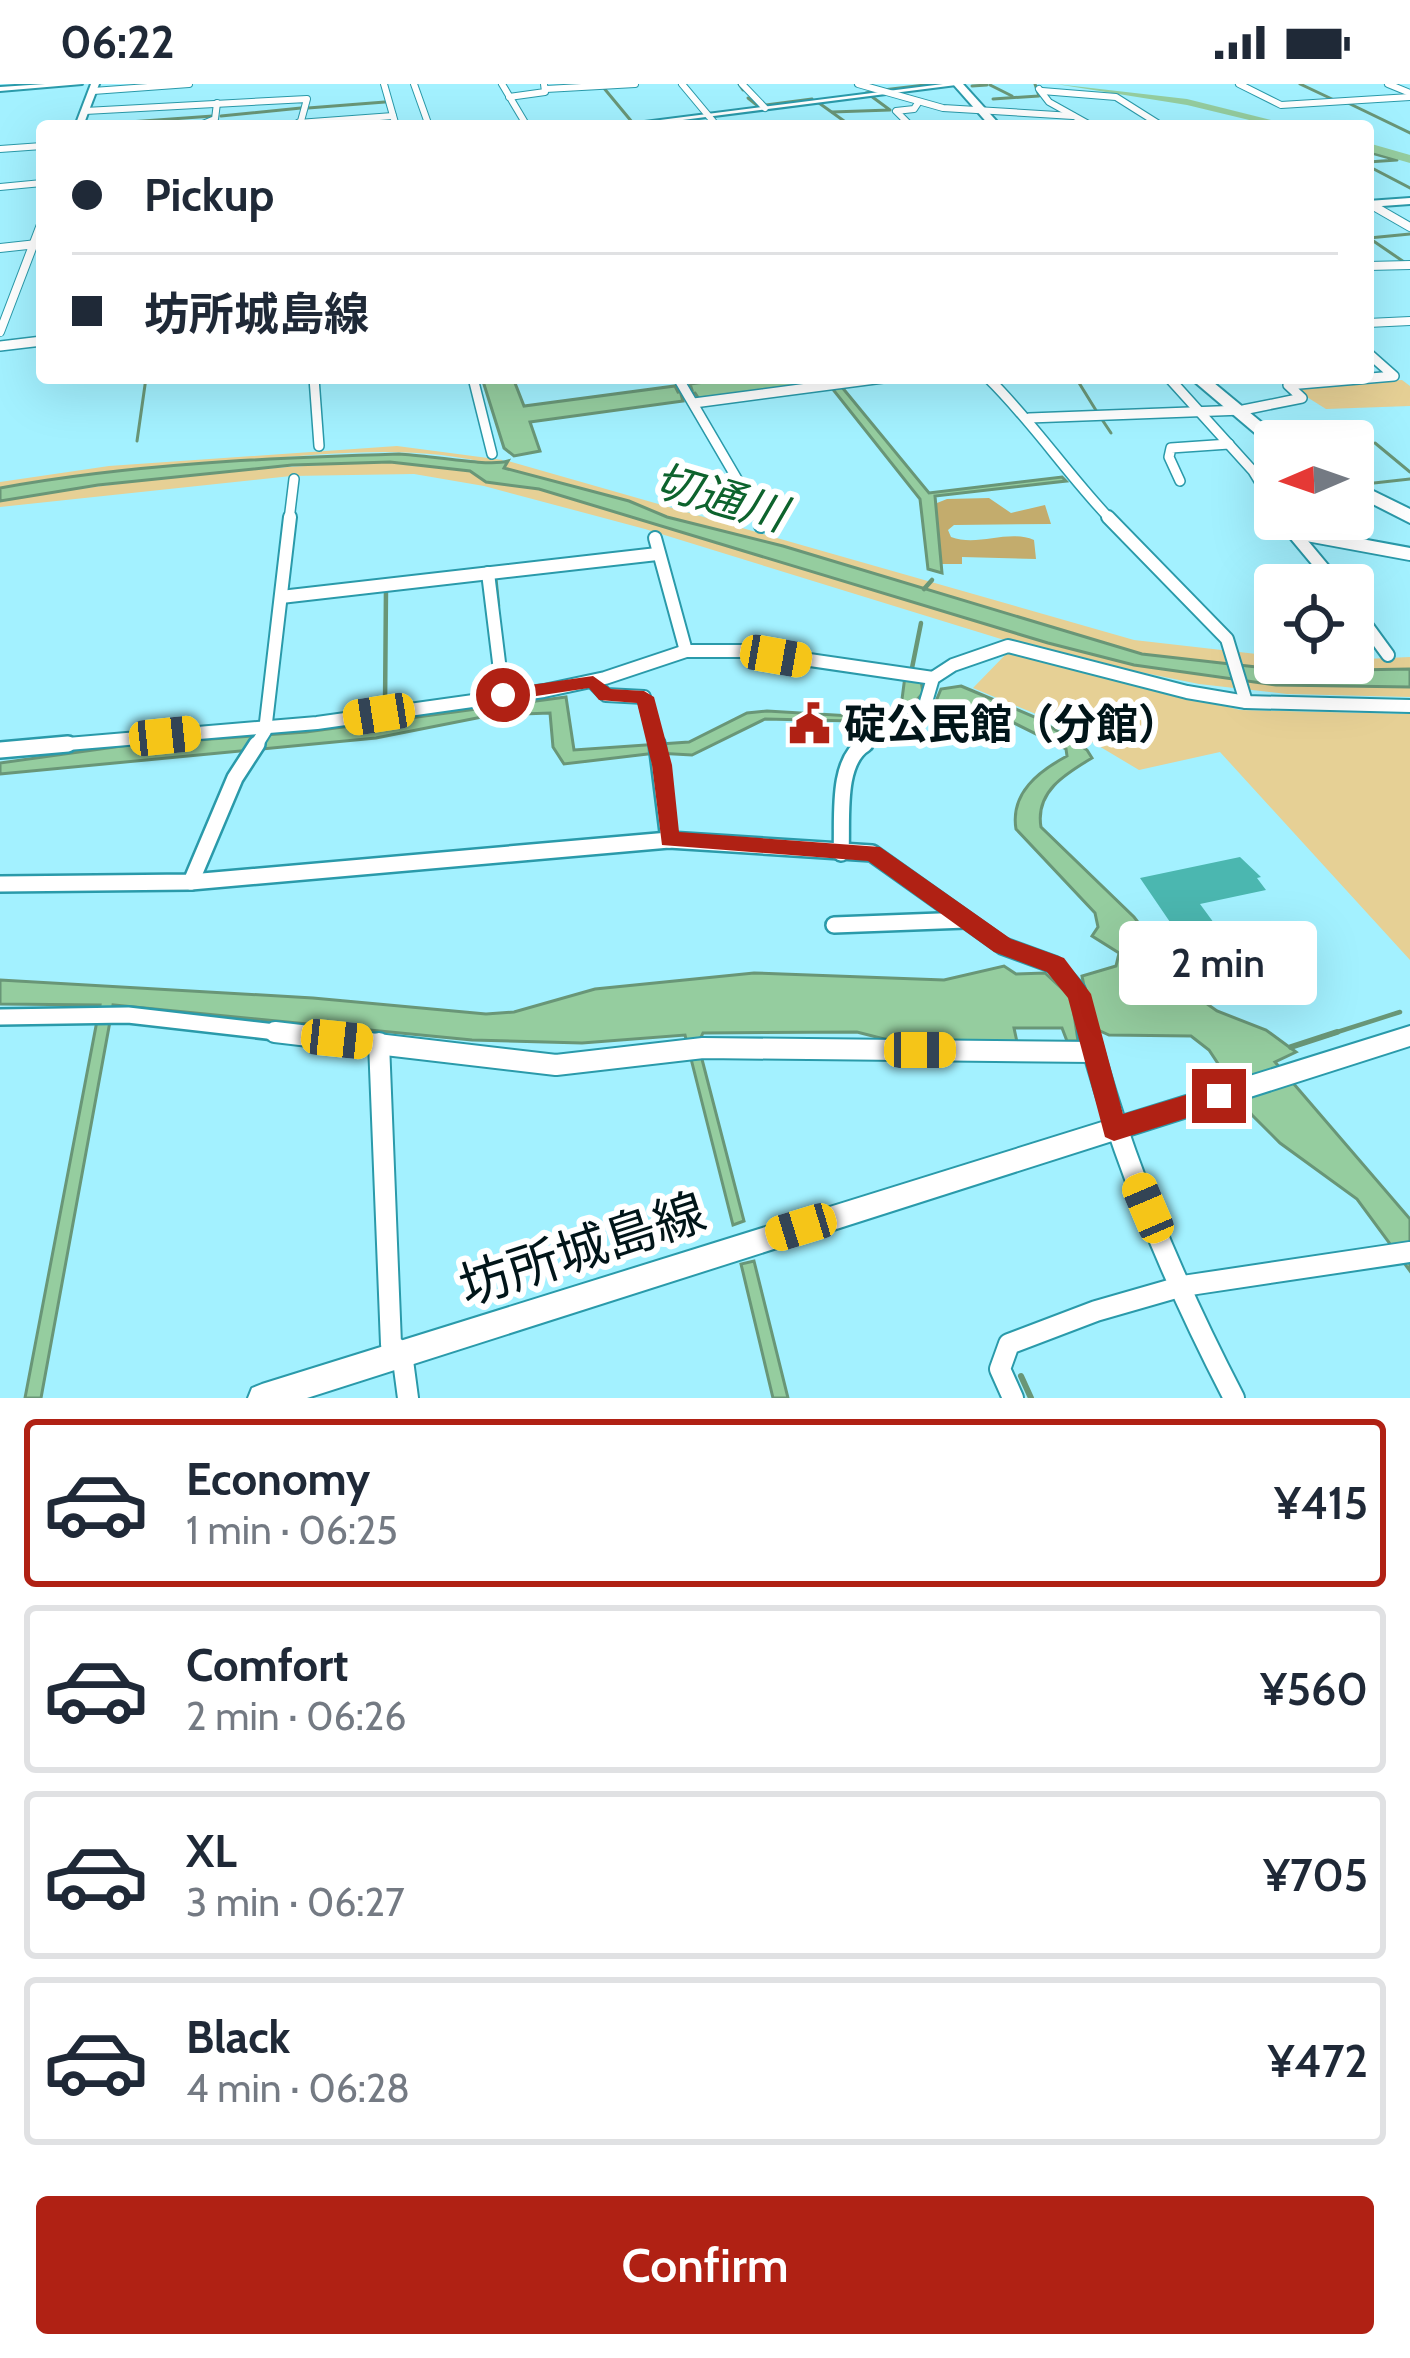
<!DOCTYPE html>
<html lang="en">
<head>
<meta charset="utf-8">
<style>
	:root { --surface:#fff; --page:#f6f6f7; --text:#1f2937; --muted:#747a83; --line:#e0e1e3; --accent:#b02114 }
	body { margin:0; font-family:Cabin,"Noto Sans JP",sans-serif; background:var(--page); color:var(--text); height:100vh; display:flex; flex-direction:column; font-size:45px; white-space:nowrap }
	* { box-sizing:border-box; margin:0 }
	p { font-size:39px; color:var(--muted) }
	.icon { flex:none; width:66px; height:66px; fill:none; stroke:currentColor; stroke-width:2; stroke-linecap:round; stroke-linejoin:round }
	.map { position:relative; height:1314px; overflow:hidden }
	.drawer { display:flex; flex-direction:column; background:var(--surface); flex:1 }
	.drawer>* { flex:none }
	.banner { position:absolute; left:36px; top:36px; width:1338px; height:264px; border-radius:12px; box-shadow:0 12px 48px #0002; display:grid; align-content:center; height:264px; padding:0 36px; background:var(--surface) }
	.needle { width:78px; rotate:268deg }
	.controls { position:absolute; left:1254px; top:336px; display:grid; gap:24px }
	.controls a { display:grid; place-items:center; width:120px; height:120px; border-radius:12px; background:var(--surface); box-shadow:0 12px 48px #0002; font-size:60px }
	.end { position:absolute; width:54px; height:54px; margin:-27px; border:15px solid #b02114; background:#fff; box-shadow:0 0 0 6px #fff }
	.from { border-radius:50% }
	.bubble { position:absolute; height:84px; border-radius:12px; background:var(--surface); box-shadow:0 12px 48px #0002; font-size:39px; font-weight:600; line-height:84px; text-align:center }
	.car { position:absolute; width:36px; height:72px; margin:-36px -18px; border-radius:15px; box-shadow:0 0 9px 3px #0007; background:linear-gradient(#f5c518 24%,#345 0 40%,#f5c518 0 76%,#345 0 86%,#f5c518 0) }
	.banner b { display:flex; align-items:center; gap:42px; height:114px; font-size:45px }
	.banner b+b { border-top:3px solid var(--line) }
	.banner i { width:30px; height:30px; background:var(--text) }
	ul { padding:21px 0 0; list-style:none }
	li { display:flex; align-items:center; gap:36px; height:168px; margin:0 24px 18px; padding:0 12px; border:6px solid var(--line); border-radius:12px }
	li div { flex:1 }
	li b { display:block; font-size:45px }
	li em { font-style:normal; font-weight:600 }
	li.active { border-color:var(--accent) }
	li>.icon { width:108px; height:108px; stroke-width:1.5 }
	.action { display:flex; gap:24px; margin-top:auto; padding:24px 36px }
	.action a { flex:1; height:138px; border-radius:12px; background:var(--accent); color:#fff; font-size:48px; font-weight:600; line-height:138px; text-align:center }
	.status { display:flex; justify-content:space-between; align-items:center; height:84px; padding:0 60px; background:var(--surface); direction:ltr }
	.status svg { height:33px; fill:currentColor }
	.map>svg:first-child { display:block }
	.green { fill:#e6d095 }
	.forest { fill:#c3ac6d }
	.water { fill:#95cd9f; stroke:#699677; stroke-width:3 }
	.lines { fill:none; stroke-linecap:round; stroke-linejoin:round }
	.stream-far2 { stroke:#699677; stroke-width:3 }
	.stream-far1 { stroke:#699677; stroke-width:4.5 }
	.stream { stroke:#699677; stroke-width:6 }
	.river { fill:#95cd9f; fill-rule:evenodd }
	.building { fill:#4bb7b0 }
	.street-far5-casing { stroke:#2a9aaa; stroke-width:8 }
	.street-far4-casing { stroke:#2a9aaa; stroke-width:10 }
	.street-far3-casing { stroke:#2a9aaa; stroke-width:12 }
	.street-far2-casing { stroke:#2a9aaa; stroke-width:16 }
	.street-far1-casing { stroke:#2a9aaa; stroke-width:20 }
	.street-casing { stroke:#2a9aaa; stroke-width:24 }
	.secondary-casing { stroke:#2a9aaa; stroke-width:4 }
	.highway-casing { stroke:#2a9aaa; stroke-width:4 }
	.street-far5 { stroke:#fff; stroke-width:6 }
	.street-far4 { stroke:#fff; stroke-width:8 }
	.street-far3 { stroke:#fff; stroke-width:9 }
	.street-far2 { stroke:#fff; stroke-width:12 }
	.street-far1 { stroke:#fff; stroke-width:15 }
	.street { stroke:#fff; stroke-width:20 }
	.secondary { fill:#fff; fill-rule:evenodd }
	.highway { fill:#fff; fill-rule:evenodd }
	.route { fill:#b02114 }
	.labels { text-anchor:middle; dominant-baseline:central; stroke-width:12; stroke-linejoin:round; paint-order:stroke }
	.poi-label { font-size:42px; font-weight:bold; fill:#011519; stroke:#fff; text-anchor:start }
	.water-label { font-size:45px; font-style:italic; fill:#0d632d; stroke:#fff }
	.near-street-label { font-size:51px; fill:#011519; stroke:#fff }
</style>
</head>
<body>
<div class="status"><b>06:22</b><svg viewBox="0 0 49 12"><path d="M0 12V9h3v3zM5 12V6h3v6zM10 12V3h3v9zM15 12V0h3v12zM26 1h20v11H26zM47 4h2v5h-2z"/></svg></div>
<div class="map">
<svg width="1410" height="1314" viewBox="0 0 1410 1314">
	<rect width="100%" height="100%" fill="#a3f1ff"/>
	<!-- green -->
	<g class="green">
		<polygon points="1402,296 1410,302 1410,322 1326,325 1291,303"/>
		<path d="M397,362L503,376L497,382C419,359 328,370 248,376C165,382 82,389 0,404V398L109,382Z"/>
		<polygon points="508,377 1134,556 1275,572 1275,579 1410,573 1410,585 1293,587 1142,570 783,462 667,433 629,417 503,384"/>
		<path d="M390,378L470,387L486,398L539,405L1134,581L1276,601L1410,603V613L1287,610L1199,600L1046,569L645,445L484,402L414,390L291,392L0,423V417C129,396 259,382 390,378Z"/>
		<polygon points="1008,568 1240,626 1410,630 1410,876 1220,668 1139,686 1067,643 973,604"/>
	</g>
	<!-- forest -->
	<path class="forest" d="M989,414L1011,429L1045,421L1051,440L954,441L948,446L951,453C978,463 1008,445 1034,456L1036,475L962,473V480H941L932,421L947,415Z"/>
	<!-- water -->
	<g class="water">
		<polygon points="482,294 513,294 524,322 675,302 678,308 692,306 690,300 733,294 855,294 699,315 695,309 681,310 683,317 530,338 540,367 514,372 504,364"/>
		<polygon points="841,302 929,409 1062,393 1066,397 935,412 942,489 928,485 920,415 831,303"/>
		<path d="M399,370C427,371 488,383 508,377L504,384L629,417L667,433L783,462L1142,570L1293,587L1410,585V603L1276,601L1134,581L1048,559L539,405L486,398L470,387L390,378L292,381L98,401L0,417V404C131,380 266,374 399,370Z"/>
		<polygon points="905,592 921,596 923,609 897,638 765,635 692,671 656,669 564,680 553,663 550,629 492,631 376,654 0,690 0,679 129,661 306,648 566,613 574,666 689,658 747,629 767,627 885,634 901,623"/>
		<path d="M961,602L1037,634L1087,666L1092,674C1065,690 1035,708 1041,743L1134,833L1193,910L1217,927L1266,946L1296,968L1275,978L1410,1135V1187L1357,1115L1280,1059L1252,1031L1209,966L1191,952L1109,951L1098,946L1090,924H1073L1078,957H1067L1062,944H1014L1017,958L888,956L857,948L703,949L698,960L744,1137L733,1141L685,951L582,959L472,956L113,921L41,1314H25L100,921L0,920V896L313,914L486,930L514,928L595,905L754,889L944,896L1004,882L1016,890L1045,889L1070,912H1086L1082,892L1116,882L1119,869L1092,852L1098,843L1095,829L1016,745C1010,709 1039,687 1067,672L1066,665L1012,638L934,622L941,605Z"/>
		<polygon points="754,1177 788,1314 773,1314 741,1180"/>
	</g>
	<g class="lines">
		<!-- stream-far2 -->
		<g class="stream-far2">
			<polyline points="739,0 743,6"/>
			<polyline points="1300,0 1334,16"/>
			<polyline points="990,1 1012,12"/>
			<polyline points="972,2 987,1"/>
			<polyline points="603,3 632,38"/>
			<polyline points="883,6 933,0"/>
			<polyline points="866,9 871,8"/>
			<polyline points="748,14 758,22"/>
			<polyline points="993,15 1039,12 1035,0"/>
			<polyline points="1346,18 1410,49"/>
			<polyline points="819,19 851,42"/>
			<polyline points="766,21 812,15"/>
			<polyline points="308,24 385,18"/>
			<polyline points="832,28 890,26 871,12"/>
			<polyline points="221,32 301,24"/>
			<polyline points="87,41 213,32"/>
			<polyline points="1279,42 1286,41"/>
			<polyline points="1368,68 1397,76 1368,78"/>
			<polyline points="1368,82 1410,104"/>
			<polyline points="1407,180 1369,154 1410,150"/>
			<polyline points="1076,294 1097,328"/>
			<polyline points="1101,334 1111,349"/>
			<polyline points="137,357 146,294"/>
			<polyline points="1375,359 1410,388"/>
			<polyline points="1365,400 1410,395"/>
		</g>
		<!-- stream-far1 -->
		<g class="stream-far1">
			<polyline points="495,492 498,522"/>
			<polyline points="924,505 932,496"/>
			<polyline points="912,584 921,539"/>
			<polyline points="385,624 386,504"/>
			<polyline points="1328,951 1400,928"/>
		</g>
		<!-- stream -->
		<g class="stream">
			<polyline points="1291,963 1337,948"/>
			<polyline points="1021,1292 1031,1314"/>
		</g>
		<!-- river -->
		<g class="river">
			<polygon points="1056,0 1187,15 1295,42 1274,42 1187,21"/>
			<polygon points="1368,59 1410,71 1410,79 1368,67"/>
		</g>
	</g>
	<!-- building -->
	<polygon class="building" points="1240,773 1261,793 1257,794 1266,806 1200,820 1225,854 1266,847 1279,870 1204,888 1140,794"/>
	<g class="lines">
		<defs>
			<g id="street-far5">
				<polyline points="384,0 396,42"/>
				<polyline points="414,0 429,42"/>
				<polyline points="502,0 527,42"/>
				<polyline points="682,0 717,42"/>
				<polyline points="742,0 765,24"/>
				<polyline points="858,0 943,24 1073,32"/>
				<polyline points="1239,0 1281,21 1410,13"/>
				<polyline points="1388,0 1410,9"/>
				<polyline points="546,5 635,0"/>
				<polyline points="1039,5 1049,18 1092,42"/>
				<polyline points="93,7 189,0"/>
				<polyline points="1042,7 1116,13 1162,42"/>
				<polyline points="509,13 545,8 544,0"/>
				<polyline points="85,27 307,15 301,37 294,42"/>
				<polyline points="298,39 393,32"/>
				<polyline points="198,42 215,35 217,19"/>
				<polyline points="246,42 295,40"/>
				<polyline points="911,42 896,27 914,25 918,19"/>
				<polyline points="929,42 993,40"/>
				<polyline points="1215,42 1256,40"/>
				<polyline points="0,65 42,62"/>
				<polyline points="0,103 42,99"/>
			</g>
			<g id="street-far4">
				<polyline points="1370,120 1410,143"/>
				<polyline points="0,164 37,160"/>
				<polyline points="1368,182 1410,181"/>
				<polyline points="1368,239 1410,237"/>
				<polyline points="0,248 42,138"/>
			</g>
			<g id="street-far3">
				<polyline points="0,262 42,257"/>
				<polyline points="314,294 319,362"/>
				<polyline points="473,294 492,370"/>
				<polyline points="678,294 761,436"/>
				<path d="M988,294C1033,338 1067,390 1111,436"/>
				<polyline points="1169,294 1253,387 1275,423"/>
				<polyline points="694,319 883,294"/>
				<polyline points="1029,334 1243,326 1302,314 1288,301 1394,292 1368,269"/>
				<polyline points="1180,397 1169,373 1171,364 1229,360"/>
				<polyline points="289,436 294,395"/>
			</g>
			<g id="street-far2">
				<polyline points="761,433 761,442"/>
				<polyline points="1108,433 1227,555 1246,618"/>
				<polyline points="1282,435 1337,501"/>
				<polyline points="1291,448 1410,470"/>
				<polyline points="655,454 686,567"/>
				<polyline points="488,489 503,611"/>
				<polyline points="281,513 657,470"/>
				<polyline points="1353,523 1388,571"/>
				<polyline points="593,598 606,611 644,613 657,663"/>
				<polyline points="32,663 317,639 544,607 605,594 686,567 748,567 933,594"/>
				<polyline points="255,663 265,647 290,433"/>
				<polyline points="859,663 923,628 933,594 953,581 1008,562 1187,608 1246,618 1410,622"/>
			</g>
			<g id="street-far1">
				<polyline points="657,660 669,756"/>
				<polyline points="0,666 68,660"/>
				<path d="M841,769C843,738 835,678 865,660"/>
				<polyline points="191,798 235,694 257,660"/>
				<polyline points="0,800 191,798 669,756 872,769 1003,862 1055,881 1077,906 1089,951"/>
				<polyline points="834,841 966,836"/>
				<polyline points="0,933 128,931 301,951"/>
			</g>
			<g id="street">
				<polyline points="275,948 556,981 703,964 1093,968"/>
				<path d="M1088,948C1122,1075 1173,1197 1234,1314"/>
				<polyline points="379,959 391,1260 402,1269 408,1314"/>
				<polyline points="1013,1314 1000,1285 1009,1260 1096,1227 1183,1202 1410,1168"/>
			</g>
			<g id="secondary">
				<polygon points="45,0 82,0 0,7 0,3"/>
				<polygon points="91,0 99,0 83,42 75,42"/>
				<polygon points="943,0 964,0 636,42 613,42"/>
				<polygon points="1410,114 1410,120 1368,123 1368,117"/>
				<polygon points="1410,942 1410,962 307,1314 248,1314 252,1304 262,1300"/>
			</g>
			<g id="highway">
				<polygon points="953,0 963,0 1001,42 990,42"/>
				<polygon points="1190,294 1208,294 1284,357 1269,361"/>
				<polygon points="1353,397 1410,425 1410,439 1353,410"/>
			</g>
		</defs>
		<!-- street-far5 casing -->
		<use href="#street-far5" class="street-far5-casing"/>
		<!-- street-far4 casing -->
		<use href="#street-far4" class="street-far4-casing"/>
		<!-- street-far3 casing -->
		<use href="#street-far3" class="street-far3-casing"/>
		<!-- street-far2 casing -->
		<use href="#street-far2" class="street-far2-casing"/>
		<!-- street-far1 casing -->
		<use href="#street-far1" class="street-far1-casing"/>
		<!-- street casing -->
		<use href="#street" class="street-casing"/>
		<!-- secondary casing -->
		<use href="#secondary" class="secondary-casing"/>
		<!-- highway casing -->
		<use href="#highway" class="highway-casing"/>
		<!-- street-far5 -->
		<use href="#street-far5" class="street-far5"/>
		<!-- street-far4 -->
		<use href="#street-far4" class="street-far4"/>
		<!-- street-far3 -->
		<use href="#street-far3" class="street-far3"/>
		<!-- street-far2 -->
		<use href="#street-far2" class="street-far2"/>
		<!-- street-far1 -->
		<use href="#street-far1" class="street-far1"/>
		<!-- street -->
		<use href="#street" class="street"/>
		<!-- secondary -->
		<use href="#secondary" class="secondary"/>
		<!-- highway -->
		<use href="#highway" class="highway"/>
	</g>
	<!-- route -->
	<polygon class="route" points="593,592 611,605 644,607 654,613 672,681 679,748 880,763 1011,855 1064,874 1091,910 1123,1030 1219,1001 1228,1004 1232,1012 1228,1021 1114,1057 1105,1053 1068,914 1047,888 994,868 868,777 662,761 652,681 637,619 599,616 589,604 503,617 494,611 503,605"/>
	<!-- icons -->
	<defs>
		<symbol id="civic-bare" viewBox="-9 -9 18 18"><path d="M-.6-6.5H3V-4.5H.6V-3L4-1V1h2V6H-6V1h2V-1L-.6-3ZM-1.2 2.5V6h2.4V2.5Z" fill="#b02114" stroke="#fff" stroke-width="2.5" paint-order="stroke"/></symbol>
	</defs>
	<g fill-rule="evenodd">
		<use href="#civic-bare" x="780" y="610" width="59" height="59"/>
	</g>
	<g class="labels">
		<!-- poi labels -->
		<g class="poi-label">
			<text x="844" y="640">碇公民館（分館）</text>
		</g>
		<!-- water labels -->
		<g class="water-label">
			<text transform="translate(720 413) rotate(16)">切通川</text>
		</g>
		<!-- near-street labels -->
		<g class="near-street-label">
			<text transform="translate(582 1165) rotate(-18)">坊所城島線</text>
		</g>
	</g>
</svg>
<div class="controls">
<a><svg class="needle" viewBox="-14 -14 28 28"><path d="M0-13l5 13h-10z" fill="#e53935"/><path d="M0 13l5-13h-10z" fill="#747a83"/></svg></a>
<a><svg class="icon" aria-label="locate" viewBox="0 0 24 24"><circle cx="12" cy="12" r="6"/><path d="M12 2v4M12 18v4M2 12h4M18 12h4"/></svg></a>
</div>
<i class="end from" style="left:503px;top:611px"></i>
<i class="end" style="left:1219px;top:1012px"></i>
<div class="bubble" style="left:1119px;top:837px;width:198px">2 min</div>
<i class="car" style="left:776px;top:572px;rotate:100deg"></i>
<i class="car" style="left:379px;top:630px;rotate:261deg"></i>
<i class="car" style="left:165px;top:652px;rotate:84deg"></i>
<i class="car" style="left:337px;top:955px;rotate:96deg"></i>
<i class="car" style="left:920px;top:966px;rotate:90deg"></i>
<i class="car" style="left:1148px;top:1124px;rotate:337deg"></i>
<i class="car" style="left:801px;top:1143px;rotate:253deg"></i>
<div class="banner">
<b><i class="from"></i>Pickup</b>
<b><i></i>坊所城島線</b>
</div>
</div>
<section class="drawer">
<ul>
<li class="active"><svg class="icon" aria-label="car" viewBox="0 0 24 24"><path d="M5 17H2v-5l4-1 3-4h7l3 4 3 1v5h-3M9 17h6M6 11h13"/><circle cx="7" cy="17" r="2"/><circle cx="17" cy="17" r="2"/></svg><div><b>Economy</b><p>1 min · 06:25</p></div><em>¥415</em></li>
<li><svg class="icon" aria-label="car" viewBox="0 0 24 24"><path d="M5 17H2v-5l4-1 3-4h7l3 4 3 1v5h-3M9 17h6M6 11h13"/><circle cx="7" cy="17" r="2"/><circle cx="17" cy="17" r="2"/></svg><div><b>Comfort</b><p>2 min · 06:26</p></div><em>¥560</em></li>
<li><svg class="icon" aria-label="car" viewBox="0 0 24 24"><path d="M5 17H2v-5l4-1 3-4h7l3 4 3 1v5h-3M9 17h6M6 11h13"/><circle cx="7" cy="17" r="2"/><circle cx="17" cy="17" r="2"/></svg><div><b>XL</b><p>3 min · 06:27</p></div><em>¥705</em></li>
<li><svg class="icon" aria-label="car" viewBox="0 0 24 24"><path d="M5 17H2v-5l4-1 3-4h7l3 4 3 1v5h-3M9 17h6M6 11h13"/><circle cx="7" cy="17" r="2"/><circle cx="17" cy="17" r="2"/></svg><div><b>Black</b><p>4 min · 06:28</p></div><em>¥472</em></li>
</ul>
<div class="action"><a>Confirm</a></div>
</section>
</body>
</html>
